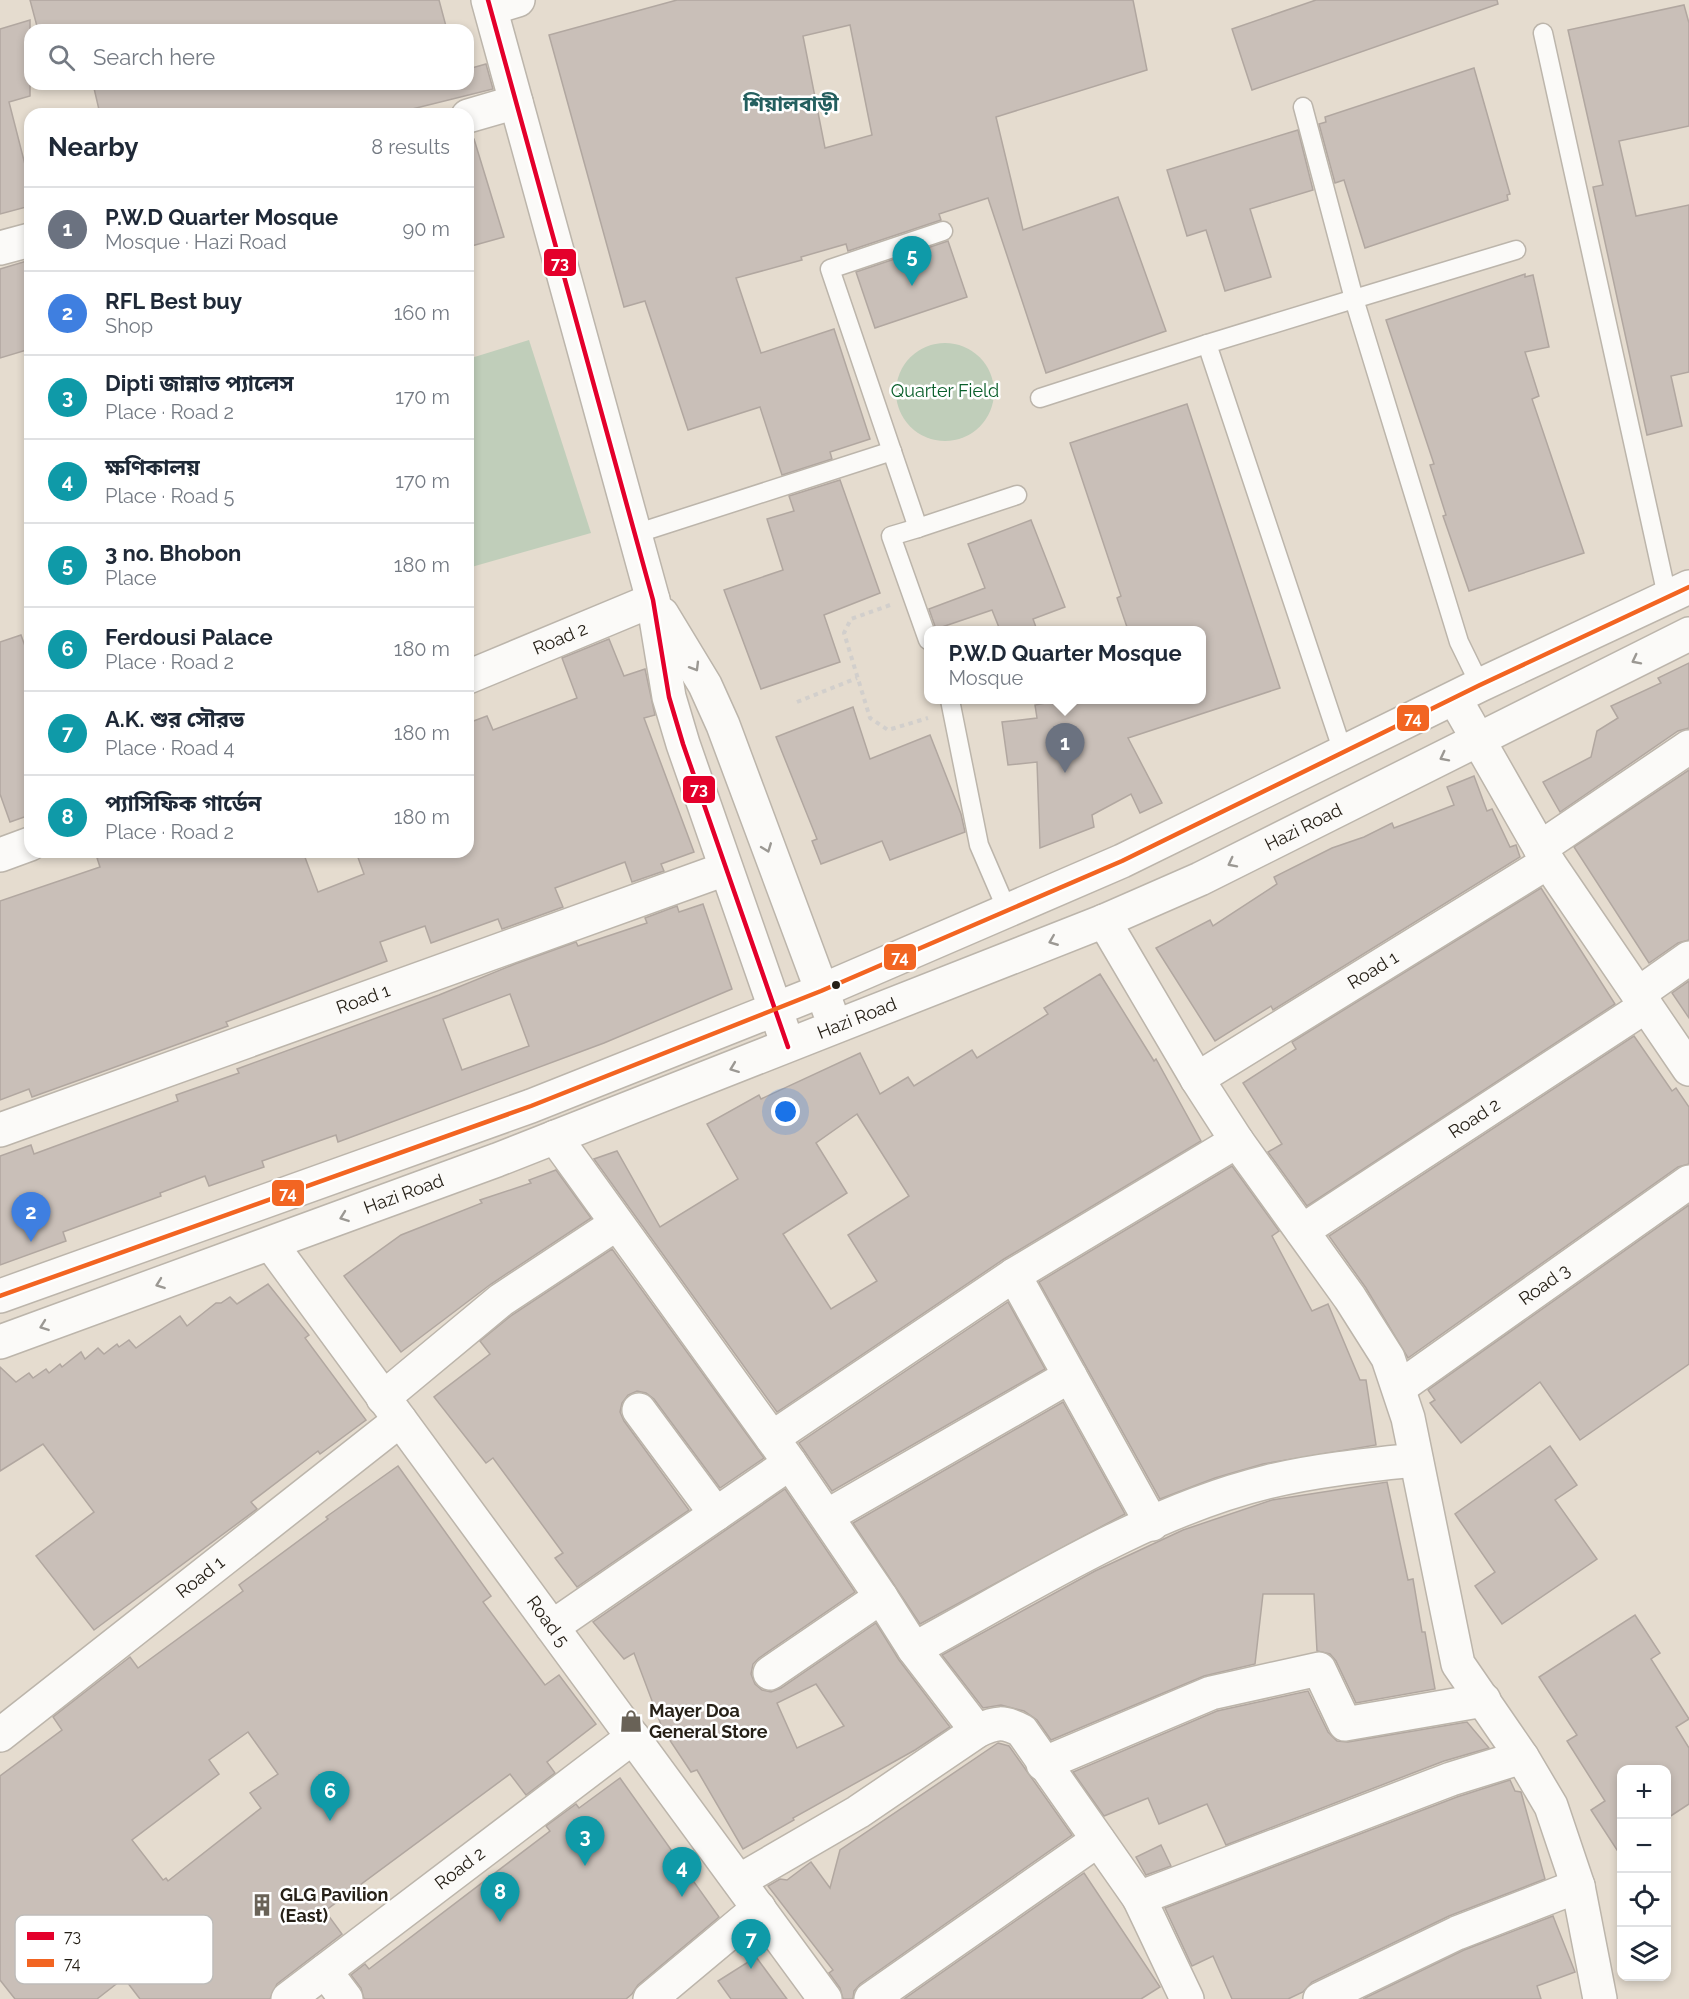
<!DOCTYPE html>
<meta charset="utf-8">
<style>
body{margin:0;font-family:Raleway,"Noto Sans Bengali",sans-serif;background:#f6f6f7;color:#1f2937}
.controls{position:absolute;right:18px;bottom:18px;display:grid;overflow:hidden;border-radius:12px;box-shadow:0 3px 9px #0003}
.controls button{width:54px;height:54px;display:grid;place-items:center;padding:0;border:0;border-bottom:2px solid #e0e1e3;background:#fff;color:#1f2937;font:30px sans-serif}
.you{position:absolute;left:786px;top:1112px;width:21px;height:21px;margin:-15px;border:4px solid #fff;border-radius:50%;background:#1a73e8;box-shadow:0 0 0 9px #1a73e833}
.badge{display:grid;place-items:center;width:39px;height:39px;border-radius:50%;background:#b45309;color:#fff;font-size:20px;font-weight:700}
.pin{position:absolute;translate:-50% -50px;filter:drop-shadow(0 2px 3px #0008)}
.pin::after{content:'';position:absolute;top:32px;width:21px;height:18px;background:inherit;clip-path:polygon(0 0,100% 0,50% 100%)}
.popup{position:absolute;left:924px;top:626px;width:282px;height:78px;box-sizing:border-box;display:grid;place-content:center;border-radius:12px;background:#fff;filter:drop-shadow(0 2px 4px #0005);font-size:20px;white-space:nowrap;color:#747a83}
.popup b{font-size:22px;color:#1f2937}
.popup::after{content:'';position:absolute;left:50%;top:100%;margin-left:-12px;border:12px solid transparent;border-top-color:#fff}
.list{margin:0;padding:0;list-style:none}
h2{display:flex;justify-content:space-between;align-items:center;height:78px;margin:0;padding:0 24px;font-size:26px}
h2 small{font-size:20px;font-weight:400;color:#747a83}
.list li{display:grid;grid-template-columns:39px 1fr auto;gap:18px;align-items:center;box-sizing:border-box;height:84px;padding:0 24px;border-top:2px solid #e0e1e3}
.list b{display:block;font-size:22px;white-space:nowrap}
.list p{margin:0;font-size:20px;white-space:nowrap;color:#747a83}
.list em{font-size:20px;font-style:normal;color:#747a83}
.icon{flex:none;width:33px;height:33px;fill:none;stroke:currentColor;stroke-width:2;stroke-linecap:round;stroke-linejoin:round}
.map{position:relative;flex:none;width:1689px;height:1999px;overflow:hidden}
.search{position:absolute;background:#fff;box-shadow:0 3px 9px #0003;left:24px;top:24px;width:450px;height:66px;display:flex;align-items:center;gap:15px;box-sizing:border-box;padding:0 21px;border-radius:18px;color:#747a83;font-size:22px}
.panel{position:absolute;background:#fff;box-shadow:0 3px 9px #0003;left:24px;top:108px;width:450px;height:750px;border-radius:18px}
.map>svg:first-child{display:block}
.green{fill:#c0ceba}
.building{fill:#c9bfb8;stroke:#b1a7a0;stroke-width:1.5;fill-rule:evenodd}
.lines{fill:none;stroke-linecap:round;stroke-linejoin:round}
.service-casing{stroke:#bcb5ab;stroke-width:21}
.minor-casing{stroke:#bcb5ab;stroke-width:36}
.tertiary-casing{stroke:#bcb5ab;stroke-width:36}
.path{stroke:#d2cfcc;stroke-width:4;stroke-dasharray:4.5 4.5;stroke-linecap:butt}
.service{stroke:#fbfaf8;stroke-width:18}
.minor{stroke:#fbfaf8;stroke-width:33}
.tertiary{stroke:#fbfaf8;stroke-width:33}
.bus-1-casing{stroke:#fff;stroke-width:9}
.bus-2-casing{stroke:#fff;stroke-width:9}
.bus-1{stroke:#e4002b;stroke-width:4.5}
.bus-2{stroke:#f26522;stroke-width:4.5}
.oneway{stroke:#9b9893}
.bus-dot{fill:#262017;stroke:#fff;stroke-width:2}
.labels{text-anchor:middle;stroke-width:5;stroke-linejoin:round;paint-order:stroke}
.park-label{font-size:18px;fill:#0a5f2b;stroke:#fff}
.street-label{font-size:18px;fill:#262017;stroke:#fff}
.poi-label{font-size:18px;font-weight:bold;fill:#262017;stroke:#fff;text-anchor:start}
.quarter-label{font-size:21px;font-weight:bold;fill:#245f5f;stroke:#fff}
.key{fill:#fff;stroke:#bebcb9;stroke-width:1.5}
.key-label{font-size:16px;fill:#262017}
.line-badge{stroke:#fff;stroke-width:2}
.badge-label{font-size:16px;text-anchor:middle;font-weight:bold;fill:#fff}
</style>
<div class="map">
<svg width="1689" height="1999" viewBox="0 0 1689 1999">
<rect width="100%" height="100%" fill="#e5dccf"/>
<g class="green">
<path d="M529 340 591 533 468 568V359Z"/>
<circle cx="945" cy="392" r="49"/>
</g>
<g class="building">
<path d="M30 0H439L447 30H38Z"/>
<path d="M677 0H1133L1147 70 996 117 1023 230 1118 197 1166 331 1046 373 988 198 939 214 941 220 848 251 846 244 801 257 802 260 736 278 761 353 834 329 870 439 830 452 832 459 782 475 760 407 688 430 645 301 624 307 549 35ZM850 25 872 135 825 148 803 36Z"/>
<path d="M1316 0H1497L1498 4 1252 90 1232 29Z"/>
<path d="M1684 5 1689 23V126L1619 141 1636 216 1689 205V372L1671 376 1682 426 1647 435 1593 187 1603 185 1568 30Z"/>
<path d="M30 20V96L9 102 30 184V206L0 214V29Z"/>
<path d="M486 64 493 89 392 114H100L93 84H468V69Z"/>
<path d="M1474 68 1510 194 1507 195 1508 200 1365 248 1344 180 1335 183 1319 124 1326 122 1325 117Z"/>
<path d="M1298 130 1313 190 1250 209 1271 277 1225 291 1206 230 1187 236 1167 170Z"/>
<path d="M474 139 504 237 468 247V140Z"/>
<path d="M948 241 967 297 875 328 856 272Z"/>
<path d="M30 260V349L0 358V269Z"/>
<path d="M1525 274V277L1533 275 1549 347 1525 352 1539 396 1532 399 1584 553 1469 591 1443 516 1446 515 1430 465 1434 464 1386 320Z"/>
<path d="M1187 404 1280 688 1128 738 1162 803 1140 813 1131 794 1092 815 1094 827 1040 848 1037 762 1008 765 1002 722 1037 718 1035 705 1067 699H1202V630H1128L1117 598 1121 596 1070 443Z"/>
<path d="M840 480 880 593 824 615 840 662 761 689 724 590 783 570 767 519 794 511 789 496Z"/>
<path d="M1031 520 1065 607 1033 619 1037 630H1000L992 610 936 629 929 609 985 588 968 544Z"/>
<path d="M21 635 30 660V815L10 822 0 794V642Z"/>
<path d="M609 639 624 676 645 669 655 715 644 718 694 852 661 864 664 871 632 882 625 862 555 888 563 907 502 929 498 919 431 943 425 926 380 942 387 961 226 1022 228 1026 96 1074 32 1097 29 1089 0 1100V901L100 867 97 858 112 852H303L318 892 364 874 356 852H468V723L487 716 493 730 577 698 562 658Z"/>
<path d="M1689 663V728L1678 731 1560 812 1543 782 1591 757 1597 731 1618 718 1611 706 1661 683 1658 678Z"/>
<path d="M853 707 870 759 930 735 961 814 965 832 890 860 882 841 821 864 812 841 817 839 776 737Z"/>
<path d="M1689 770V940L1678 943 1649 963 1574 847Z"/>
<path d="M1474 776 1487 811 1492 809 1510 847 1516 845 1520 857 1273 1010 1271 1006 1215 1041 1156 948 1210 920 1213 926 1277 884 1274 877 1332 848 1364 837 1392 823 1394 828 1454 805 1447 787Z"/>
<path d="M1541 888 1615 1004 1307 1206 1268 1152 1282 1144 1243 1083 1296 1049 1292 1042Z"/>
<path d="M703 904 732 989 604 1043 338 1142 336 1135 262 1161 264 1167 209 1186 205 1176 160 1193 161 1196 63 1232 66 1241 0 1265V1156L31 1145 34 1154 178 1101 176 1095 239 1073 237 1069 439 995 515 964 576 942 578 946 647 923 645 918 677 906 679 912ZM510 994 529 1046 462 1070 443 1019Z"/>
<path d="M1100 974 1154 1061 1156 1059 1201 1141 1004 1259 777 1412 594 1159 617 1151 660 1227 738 1179 707 1124 759 1095 761 1099 860 1053 880 1094 908 1077 914 1086 972 1050 977 1058 1048 1014 1044 1008ZM857 1114 909 1196 848 1235 877 1281 831 1309 783 1234 847 1193 816 1143Z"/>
<path d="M1689 981V1018L1672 993Z"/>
<path d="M1634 1036 1672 1091 1676 1088 1689 1107V1164L1678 1167 1408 1358 1366 1288 1329 1236Z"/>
<path d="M1232 1166 1279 1231 1272 1236 1312 1311 1328 1304 1360 1380H1366L1376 1445 1263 1464 1215 1478 1160 1499 1039 1282Z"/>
<path d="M556 1170 591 1218 491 1284 401 1352 344 1276 401 1235 482 1203 480 1200 531 1183 529 1180Z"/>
<path d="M1689 1205V1364L1580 1440 1540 1382 1461 1443 1430 1403 1435 1400 1428 1390Z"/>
<path d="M612 1249 764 1458 720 1488 654 1399 646 1393 637 1391 628 1395 622 1403 620 1412 624 1421 689 1510 577 1587 555 1558 563 1553 493 1458 486 1463 434 1397 490 1354 480 1341 512 1315Z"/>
<path d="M268 1284 309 1335 305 1338 366 1420 320 1454 318 1451 251 1502 257 1509 94 1630 36 1556 94 1512 43 1444 0 1471V1367L16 1382 29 1373 33 1378 46 1369 49 1373 60 1364 62 1367 81 1352 85 1359 98 1348 104 1354 117 1344 119 1347 129 1340 136 1348 180 1316 187 1326 216 1303H221L230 1297 237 1304Z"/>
<path d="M1008 1302 1045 1369 832 1491 799 1443Z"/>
<path d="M1063 1402 1125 1514 920 1624 853 1523Z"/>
<path d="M1550 1446 1577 1485 1555 1500 1597 1559 1502 1624 1475 1586 1495 1572 1455 1514Z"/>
<path d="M398 1466 491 1596 483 1602 545 1685 559 1675 596 1724 547 1762 555 1773 526 1795 510 1774 325 1911 342 1934 277 1984 270 1999H140L124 1978 97 1999H15L0 1980V1776L62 1730 53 1717 130 1657 138 1668 243 1591 239 1585 328 1519 326 1517ZM248 1732 278 1774 250 1793 261 1808 168 1881 166 1878 163 1880 132 1840 219 1774 209 1760Z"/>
<path d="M1387 1482 1403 1557 1408 1580 1413 1579 1422 1632H1425L1435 1689 1356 1703 1336 1661 1330 1654 1317 1651 1314 1594H1263L1255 1664 1204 1676 1051 1740 1037 1720 1024 1711 1001 1705 983 1708 942 1655 1095 1571 1183 1530 1272 1500Z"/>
<path d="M785 1489 855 1592 759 1658 753 1664 751 1674 755 1684 762 1690 771 1692 781 1688 876 1623 899 1660 950 1727 915 1750 793 1818 794 1820 743 1849 697 1770 691 1772 663 1730 634 1653 624 1659 593 1622ZM816 1684 844 1726 797 1748 777 1703Z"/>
<path d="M1635 1615 1660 1653 1651 1659 1689 1719 1676 1727 1689 1748V1804L1666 1819V1770H1622V1847L1617 1850 1591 1810 1605 1801 1567 1741 1577 1735 1539 1677Z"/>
<path d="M1308 1691 1328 1732 1337 1741 1348 1742 1467 1722 1489 1748 1444 1761 1226 1845 1207 1804 1159 1824 1148 1798 1104 1816 1073 1772 1217 1711Z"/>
<path d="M998 1743 1009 1746 1072 1835 860 1984 854 1991 853 1999H843L840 1988 829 1973 833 1970 768 1886 780 1879 787 1880 811 1862 830 1888 840 1850Z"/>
<path d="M620 1778 719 1917 638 1985 632 1994 626 1999H364L361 1988 351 1975 365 1964 369 1969 550 1831 546 1826 576 1804 579 1808Z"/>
<path d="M1510 1780 1515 1791 1521 1792 1545 1879 1449 1916 1312 1982 1303 1992 1288 1999H1232L1213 1956 1192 1966 1165 1908 1457 1797Z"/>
<path d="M1161 1845 1171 1866 1146 1875 1136 1857Z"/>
<path d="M1084 1873 1160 1987 1141 1999H904Z"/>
<path d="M1553 1916 1575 1972 1537 1986 1541 1999H1363L1464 1950Z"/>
<path d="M756 1957 787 1999H731L718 1981Z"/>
</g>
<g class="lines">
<g class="service-casing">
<g id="service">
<path d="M1543 33 1667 596"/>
<path d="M1303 107 1354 299 1516 250"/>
<path d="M943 231 830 269 918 528 1017 495"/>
<path d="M1040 398 1207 344"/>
<path d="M918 528 891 536 928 640"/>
<path d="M635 534 892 451"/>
<path d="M950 700 979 845 1007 910"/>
<path d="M1343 752 1207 344 1354 299 1459 642 1480 685"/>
</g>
</g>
<g class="minor-casing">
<g id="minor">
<path d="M491 8 518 0"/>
<path d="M468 116 516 102"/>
<path d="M0 248 30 240"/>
<path id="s1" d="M468 677 653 600"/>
<path d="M1455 699 1548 862 1689 1069"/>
<path d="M1540 848 1689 747"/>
<path d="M0 855 30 844"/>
<path d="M1638 994 1689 958"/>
<path id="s2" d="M1197 1079 1548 862"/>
<path id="s3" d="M0 1130 725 869"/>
<path d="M555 1137 790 1463 881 1597"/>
<path id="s4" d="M1302 1231 1646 1006"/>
<path id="s5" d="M271 1244 825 1999"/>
<path d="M1014 1275 1152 1524"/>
<path id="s6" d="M1400 1387 1689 1182"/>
<path d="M383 1398 501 1300 616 1224"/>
<path d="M639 1410 716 1514"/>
<path d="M772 1438 1014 1275 1237 1141"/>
<path d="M827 1516 1070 1376"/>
<path d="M552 1627 790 1463"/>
<path d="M914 1649C1025 1589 1144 1512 1267 1482 1316 1470 1367 1465 1416 1460"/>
<path d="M770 1673 881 1597 914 1649 977 1731"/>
<path id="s7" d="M0 1735 400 1420"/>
<path d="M1043 1764 1211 1693 1319 1669 1345 1724 1484 1700"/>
<path d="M739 1881 858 1812 977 1731C996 1722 1004 1721 1022 1731L1139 1898 1187 1999"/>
<path d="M1139 1898 1451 1779 1522 1757"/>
<path d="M325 1971 346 1999"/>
<path id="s8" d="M288 1999 633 1737"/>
<path d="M650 1999 759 1908"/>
<path d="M871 1999 1098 1840"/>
<path d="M1320 1999 1457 1933 1578 1886"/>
</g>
</g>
<g class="tertiary-casing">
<g id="tertiary">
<path d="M488 0 653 600 669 697 683 744 783 1031"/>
<path d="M662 614 705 685 723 725 829 1010"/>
<path d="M1104 921 1197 1079 1237 1141 1350 1298 1388 1358 1408 1418 1458 1664 1522 1757 1551 1806 1578 1886 1600 1999"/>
<path d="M0 1296 531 1106 821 991 1122 861 1480 685 1689 587"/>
<path id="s9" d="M0 1342 497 1160 1104 921 1200 879 1689 634"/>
</g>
</g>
<g class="path">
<path d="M890 605 851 619 844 633 870 718 888 730 928 718"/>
<path d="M797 702 857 678"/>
</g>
<use href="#service" class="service"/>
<use href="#minor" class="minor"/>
<use href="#tertiary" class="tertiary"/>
<g class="bus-1-casing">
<path id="bus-1" d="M488 0 653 600 669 697 683 744 788 1047"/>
</g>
<g class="bus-2-casing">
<path id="bus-2" d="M0 1296 531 1106 821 991 1122 861 1480 685 1689 587"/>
</g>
<use href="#bus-1" class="bus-1"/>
<use href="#bus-2" class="bus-2"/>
</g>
<defs><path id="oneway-chevron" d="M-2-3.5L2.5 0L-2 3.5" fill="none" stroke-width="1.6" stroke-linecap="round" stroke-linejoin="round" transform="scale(1.5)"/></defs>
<g class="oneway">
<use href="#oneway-chevron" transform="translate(1636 660) rotate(153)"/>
<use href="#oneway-chevron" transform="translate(695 667) rotate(59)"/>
<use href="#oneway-chevron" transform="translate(1444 757) rotate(153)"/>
<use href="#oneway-chevron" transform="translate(767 848) rotate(69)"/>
<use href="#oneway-chevron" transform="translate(1232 863) rotate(153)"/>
<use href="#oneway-chevron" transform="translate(1053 941) rotate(158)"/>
<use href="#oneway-chevron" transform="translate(734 1068) rotate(159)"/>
<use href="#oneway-chevron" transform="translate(344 1217) rotate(160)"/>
<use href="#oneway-chevron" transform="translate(160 1284) rotate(160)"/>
<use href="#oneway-chevron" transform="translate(44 1326) rotate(160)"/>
</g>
<defs>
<g id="shop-bare" transform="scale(1.8)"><path d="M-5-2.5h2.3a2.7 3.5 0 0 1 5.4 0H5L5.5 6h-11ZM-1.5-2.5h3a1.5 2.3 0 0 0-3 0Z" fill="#696257" stroke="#fff" stroke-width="2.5" paint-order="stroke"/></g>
<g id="building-bare" transform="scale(1.8)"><path d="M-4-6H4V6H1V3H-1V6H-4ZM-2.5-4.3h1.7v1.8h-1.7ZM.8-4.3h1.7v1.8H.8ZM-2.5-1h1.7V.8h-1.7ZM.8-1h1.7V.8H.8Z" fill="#696257" stroke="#fff" stroke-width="2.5" paint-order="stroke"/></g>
</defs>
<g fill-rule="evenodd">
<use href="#shop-bare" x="631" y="1721"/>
<use href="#building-bare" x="262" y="1905"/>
</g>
<circle class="bus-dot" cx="836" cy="985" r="5"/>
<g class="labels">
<g class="park-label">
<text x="945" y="397">Quarter Field</text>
</g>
<g class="street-label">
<text dy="6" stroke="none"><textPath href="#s1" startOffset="100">Road 2</textPath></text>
<text dy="6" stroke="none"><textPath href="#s9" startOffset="1402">Hazi Road</textPath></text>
<text dy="6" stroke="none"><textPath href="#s2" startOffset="207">Road 1</textPath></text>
<text dy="6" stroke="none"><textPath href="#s3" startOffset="386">Road 1</textPath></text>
<text dy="6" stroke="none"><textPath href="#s9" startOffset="916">Hazi Road</textPath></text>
<text dy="6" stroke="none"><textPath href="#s4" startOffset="206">Road 2</textPath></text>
<text dy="6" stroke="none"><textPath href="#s9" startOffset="430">Hazi Road</textPath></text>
<text dy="6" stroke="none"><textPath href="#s6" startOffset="177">Road 3</textPath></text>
<text dy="6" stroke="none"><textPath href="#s7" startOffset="255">Road 1</textPath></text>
<text dy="6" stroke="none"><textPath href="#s5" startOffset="468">Road 5</textPath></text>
<text dy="6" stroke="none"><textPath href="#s8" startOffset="216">Road 2</textPath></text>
</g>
<g class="poi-label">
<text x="649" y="1717">Mayer Doa<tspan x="649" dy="21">General Store</tspan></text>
<text x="280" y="1901">GLG Pavilion<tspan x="280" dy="21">(East)</tspan></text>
</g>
<g class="quarter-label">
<text x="791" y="111">শিয়ালবাড়ী</text>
</g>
</g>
<rect x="15" y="1915" width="198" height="69" rx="9" class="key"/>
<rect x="27" y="1932" width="27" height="8" fill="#e4002b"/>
<rect x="27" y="1959" width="27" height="8" fill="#f26522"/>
<g class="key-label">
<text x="64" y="1942">73</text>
<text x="64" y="1969">74</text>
</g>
<g class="line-badge">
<rect x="543" y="248" width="34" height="29" rx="6" fill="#e4002b"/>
<rect x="1396" y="704" width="34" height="28" rx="6" fill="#f26522"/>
<rect x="682" y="775" width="34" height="29" rx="6" fill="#e4002b"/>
<rect x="883" y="943" width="34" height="28" rx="6" fill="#f26522"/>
<rect x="271" y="1179" width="34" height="28" rx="6" fill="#f26522"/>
</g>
<g class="badge-label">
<text x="560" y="269">73</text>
<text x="1413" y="724">74</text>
<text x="699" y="795">73</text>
<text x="900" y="963">74</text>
<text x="288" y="1199">74</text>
</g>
</svg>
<div class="controls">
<button>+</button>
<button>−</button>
<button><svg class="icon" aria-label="locate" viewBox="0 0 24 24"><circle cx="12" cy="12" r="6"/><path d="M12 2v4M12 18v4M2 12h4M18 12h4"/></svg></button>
<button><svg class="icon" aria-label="layers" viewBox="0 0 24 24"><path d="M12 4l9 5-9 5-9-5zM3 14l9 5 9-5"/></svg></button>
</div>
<div class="you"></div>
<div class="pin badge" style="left:1065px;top:773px;background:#6b7280">1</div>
<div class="popup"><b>P.W.D Quarter Mosque</b>Mosque</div>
<div class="pin badge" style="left:31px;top:1242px;background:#3f7fe0">2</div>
<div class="pin badge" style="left:585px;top:1866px;background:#0f9aa8">3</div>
<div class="pin badge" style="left:682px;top:1897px;background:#0f9aa8">4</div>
<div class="pin badge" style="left:912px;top:286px;background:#0f9aa8">5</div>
<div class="pin badge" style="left:330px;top:1821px;background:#0f9aa8">6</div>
<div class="pin badge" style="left:751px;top:1969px;background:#0f9aa8">7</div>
<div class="pin badge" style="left:500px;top:1922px;background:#0f9aa8">8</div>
<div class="search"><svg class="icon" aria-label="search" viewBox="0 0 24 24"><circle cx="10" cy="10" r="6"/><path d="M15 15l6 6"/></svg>Search here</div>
<section class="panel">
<h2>Nearby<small>8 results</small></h2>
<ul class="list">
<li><span class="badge" style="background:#6b7280">1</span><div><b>P.W.D Quarter Mosque</b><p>Mosque · Hazi Road</p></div><em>90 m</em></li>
<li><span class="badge" style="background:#3f7fe0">2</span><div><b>RFL Best buy</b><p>Shop</p></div><em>160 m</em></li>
<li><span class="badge" style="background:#0f9aa8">3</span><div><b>Dipti জান্নাত প্যালেস</b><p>Place · Road 2</p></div><em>170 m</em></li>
<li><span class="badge" style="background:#0f9aa8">4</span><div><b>ক্ষণিকালয়</b><p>Place · Road 5</p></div><em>170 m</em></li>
<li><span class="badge" style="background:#0f9aa8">5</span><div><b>3 no. Bhobon</b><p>Place</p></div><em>180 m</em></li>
<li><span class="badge" style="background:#0f9aa8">6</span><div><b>Ferdousi Palace</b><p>Place · Road 2</p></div><em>180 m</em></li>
<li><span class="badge" style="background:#0f9aa8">7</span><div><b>A.K. শুর সৌরভ</b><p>Place · Road 4</p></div><em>180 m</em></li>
<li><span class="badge" style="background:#0f9aa8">8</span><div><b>প্যাসিফিক গার্ডেন</b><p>Place · Road 2</p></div><em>180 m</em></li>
</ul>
</section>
</div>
